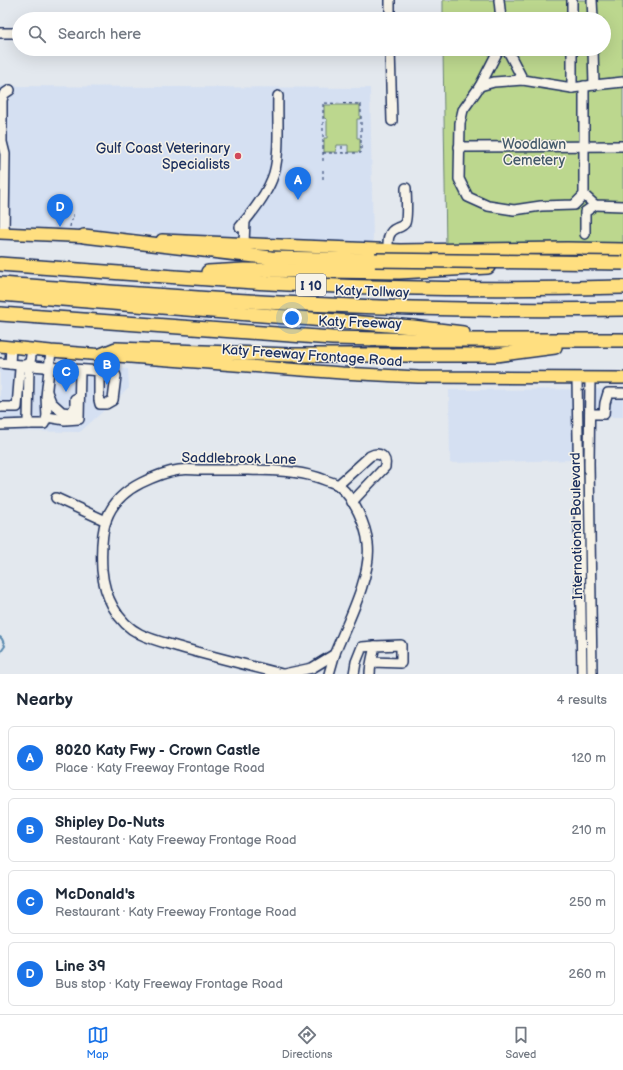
<!DOCTYPE html>
<meta charset="utf-8">
<style>
body{margin:0;font-family:"Balsamiq Sans",sans-serif;background:#f2f2f3;color:#1f2937}
.you{position:absolute;left:292px;top:318px;width:14px;height:14px;margin:-10px;border:3px solid #fff;border-radius:50%;background:#1a73e8;box-shadow:0 0 0 6px #1a73e833}
.badge{display:grid;place-items:center;width:26px;height:26px;border-radius:50%;background:#1a73e8;color:#fff;font-size:13px;font-weight:700}
.pin{position:absolute;translate:-50% -33px;filter:drop-shadow(0 1px 2px #0008)}
.pin::after{content:'';position:absolute;top:21px;width:14px;height:12px;background:inherit;clip-path:polygon(0 0,100% 0,50% 100%)}
.list{margin:0;padding:0;list-style:none}
h2{display:flex;justify-content:space-between;align-items:center;height:52px;margin:0;padding:0 16px;font-size:17px}
h2 small{font-size:13px;font-weight:400;color:#747a83}
.list li{display:grid;grid-template-columns:26px 1fr auto;gap:12px;align-items:center;box-sizing:border-box;height:64px;margin:0 8px 8px;padding:0 8px;border:1px solid #e0e1e3;border-radius:6px}
.list b{display:block;font-size:15px;white-space:nowrap}
.list p{margin:0;font-size:13px;white-space:nowrap;color:#747a83}
.list em{font-size:13px;font-style:normal;color:#747a83}
.icon{flex:none;width:22px;height:22px;fill:none;stroke:currentColor;stroke-width:2;stroke-linecap:round;stroke-linejoin:round}
.map{position:relative;flex:none;width:623px;height:674px;overflow:hidden}
.search{position:absolute;background:#fff;box-shadow:0 4px 16px #0002;left:12px;right:12px;top:12px;height:44px;display:flex;align-items:center;gap:10px;box-sizing:border-box;padding:0 14px;border-radius:22px;color:#747a83;font-size:15px}
.sheet{height:340px;background:#fff}
nav{display:flex;justify-content:space-around;align-items:center;box-sizing:border-box;height:56px;border-top:1px solid #e0e1e3;background:#fff;font-size:11px;color:#747a83}
nav a{display:grid;justify-items:center;gap:2px}
nav .on{color:#1a73e8}
.map>svg:first-child{display:block}
.built{fill:#d5e0f2}
.green{fill:#bcd78e;stroke:#6c8376}
.lines{fill:none;stroke-linecap:round;stroke-linejoin:round}
.stream{stroke:#5a8aaf;stroke-width:2}
.minor-casing{stroke:#1b2f5e;stroke-width:12}
.major-casing{stroke:#1b2f5e;stroke-width:14}
.highway-casing{stroke:#1b2f5e;stroke-width:16}
.path{stroke:#1b2f5e;stroke-width:1;stroke-dasharray:3 3;stroke-linecap:butt}
.minor{stroke:#f7f3e8;stroke-width:9}
.major{stroke:#ffdf80;stroke-width:11}
.highway{stroke:#ffdf80;stroke-width:13}
.highway-bridge-casing{stroke:#1b2f5e;stroke-width:16;stroke-linecap:butt}
.highway-bridge{stroke:#ffdf80;stroke-width:13}
.poi-dot{fill:#d1495b;stroke:#f7f3e8;stroke-width:1.5}
.labels{text-anchor:middle;stroke-width:3;stroke-linejoin:round;paint-order:stroke}
.shield{fill:#f7f3e8;stroke:#5d6a87;stroke-width:1}
.shield-label{font-size:13px;font-weight:bold;fill:#1b2f5e}
.park-label{font-size:14px;fill:#43596a;stroke:#f7f3e8}
.poi-label{font-size:14px;fill:#1b2f5e;stroke:#f7f3e8;text-anchor:end}
.street-label{font-size:14px;fill:#1b2f5e;stroke:#f7f3e8}
</style>
<div class="map">
<svg width="623" height="674" viewBox="0 0 623 674">
<rect width="100%" height="100%" fill="#e3e8ee"/>
<filter id="ink" filterUnits="userSpaceOnUse"><feTurbulence type="fractalNoise" baseFrequency=".025" numOctaves="2"/><feDisplacementMap in="SourceGraphic" scale="8" xChannelSelector="R" yChannelSelector="G"/><feConvolveMatrix kernelMatrix="1 2 1 2 8 2 1 2 1" color-interpolation-filters="sRGB"/></filter>
<g filter="url(#ink)">
<g class="built">
<path d="M0 86 370 88 373 244 39 228 0 223Z"/>
<path d="M0 358 128 369 129 388 80 432 0 431Z"/>
<path d="M623 389V417H574V460L450 463 449 390Z"/>
</g>
<g class="green">
<path d="M443 0H623V249H446L443 49H604V19H443Z"/>
<path d="M324 105H360V119H357V138H360V152H348V145H337L336 152H324V138H327V119L324 118Z"/>
</g>
<g class="lines">
<path class="stream" d="M0 637 2 639 5 646 0 653"/>
<g class="minor-casing">
<g id="minor">
<path d="M390 0V19"/>
<path d="M499 0 501 19"/>
<path d="M592 0 593 19"/>
<path d="M572 19V0"/>
<path d="M0 33H19"/>
<path d="M390 49 392 121"/>
<path d="M499 49 480 86 463 110 460 123 459 179 468 197 488 206 514 210 541 206 574 205 584 195 595 205 623 206"/>
<path d="M507 49 523 80"/>
<path d="M593 49 594 85"/>
<path d="M480 86 494 82 523 80 572 88 594 85 623 82"/>
<path d="M572 88V49"/>
<path d="M459 147 623 146"/>
<path d="M584 195V86"/>
<path d="M240 227C252 213 265 197 272 179 281 158 277 120 278 96"/>
<path d="M4 233 5 154 2 142V100L4 94 10 90"/>
<path d="M585 234V212L595 205"/>
<path d="M244 243 245 221"/>
<path d="M388 249C388 241 387 232 397 228 400 227 403 226 405 223 408 217 406 195 406 188"/>
<path d="M51 351 46 397 47 417 65 420 79 419 80 370"/>
<path d="M0 363C38 367 76 369 114 372L116 376 113 400 106 404H100L99 400V370L101 355"/>
<path d="M10 364 11 347"/>
<path d="M29 366 28 422 30 424H44L47 417"/>
<path d="M590 378 589 463 592 674"/>
<path d="M577 379 582 674"/>
<path d="M47 392 51 402 62 412 71 413 75 407V399"/>
<path d="M0 407H17L20 369 30 362 32 350"/>
<path d="M590 414H604L605 403 608 393H623"/>
<path d="M0 425 30 424"/>
<path d="M338 485 370 456C380 451 387 457 385 467L352 502"/>
<path d="M56 498 106 521"/>
<path d="M282 674C248 665 213 657 179 647 166 643 152 640 140 634 117 623 104 595 102 570 100 531 103 502 141 483 153 477 165 472 179 470 186 469 194 470 201 470 217 470 233 470 249 470 276 471 300 470 325 480 330 482 335 483 339 486 354 498 366 525 368 544 372 576 347 623 335 653 333 660 331 667 329 674"/>
<path d="M284 674 312 668 335 654"/>
<path d="M354 674 356 662 362 647 375 646"/>
<path d="M370 674C370 665 373 655 375 646L401 645V663L372 662"/>
</g>
</g>
<g class="major-casing">
<g id="major">
<path d="M0 233 93 237"/>
<path d="M162 240 400 250 567 248 623 249"/>
<path d="M0 346 51 351 342 373 418 377 623 378"/>
</g>
</g>
<g class="highway-casing">
<g id="highway">
<path d="M84 236 271 258 375 260"/>
<path d="M587 258 623 254"/>
<path d="M0 264C96 271 192 279 288 284 399 289 511 290 623 287"/>
<path d="M208 272 244 270 399 272 488 267"/>
<path d="M0 284C102 291 204 300 306 304 412 309 517 311 623 309"/>
<path d="M0 294 413 327 463 333"/>
<path d="M0 314 332 338 424 340H623"/>
<path d="M101 355 116 349 290 355H496L555 347"/>
</g>
</g>
<g class="path">
<path d="M342 146V153"/>
<path d="M323 153H361V104L323 103V162"/>
<path d="M323 170V179"/>
<path d="M70 227 71 220H73V214"/>
</g>
<use href="#minor" class="minor"/>
<use href="#major" class="major"/>
<use href="#highway" class="highway"/>
<g class="highway-bridge-casing">
<path id="highway-bridge" d="M375 260 623 263"/>
</g>
<use href="#highway-bridge" class="highway-bridge"/>
</g>
</g>
<circle class="poi-dot" cx="238" cy="156" r="4"/>
<g class="labels">
<rect class="shield" x="296" y="274" width="30" height="22" rx="3"/>
<g class="shield-label">
<text x="311" y="290">I 10</text>
</g>
<g class="park-label">
<text x="534" y="149">Woodlawn<tspan x="534" dy="16">Cemetery</tspan></text>
</g>
<g class="poi-label">
<text x="230" y="153">Gulf Coast Veterinary<tspan x="230" dy="16">Specialists</tspan></text>
</g>
<g class="street-label">
<text transform="translate(372 291) rotate(2)" y="5">Katy Tollway</text>
<text transform="translate(360 322) rotate(2)" y="5">Katy Freeway</text>
<text transform="translate(312 355) rotate(4)" y="5">Katy Freeway Frontage Road</text>
<text transform="translate(239 458) rotate(1)" y="5">Saddlebrook Lane</text>
<text transform="translate(576 526) rotate(-91)" y="5">International Boulevard</text>
</g>
</g>
</svg>
<div class="you"></div>
<div class="pin badge" style="left:298px;top:200px">A</div>
<div class="pin badge" style="left:107px;top:385px">B</div>
<div class="pin badge" style="left:66px;top:392px">C</div>
<div class="pin badge" style="left:60px;top:227px">D</div>
<div class="search"><svg class="icon" aria-label="search" viewBox="0 0 24 24"><circle cx="10" cy="10" r="6"/><path d="M15 15l6 6"/></svg>Search here</div>
</div>
<section class="sheet">
<h2>Nearby<small>4 results</small></h2>
<ul class="list">
<li><span class="badge">A</span><div><b>8020 Katy Fwy - Crown Castle</b><p>Place · Katy Freeway Frontage Road</p></div><em>120 m</em></li>
<li><span class="badge">B</span><div><b>Shipley Do-Nuts</b><p>Restaurant · Katy Freeway Frontage Road</p></div><em>210 m</em></li>
<li><span class="badge">C</span><div><b>McDonald's</b><p>Restaurant · Katy Freeway Frontage Road</p></div><em>250 m</em></li>
<li><span class="badge">D</span><div><b>Line 39</b><p>Bus stop · Katy Freeway Frontage Road</p></div><em>260 m</em></li>
</ul>
</section>
<nav>
<a class="on"><svg class="icon" aria-label="map" viewBox="0 0 24 24"><path d="M3 6l6-2 6 2 6-2v14l-6 2-6-2-6 2zM9 4v14M15 6v14"/></svg>Map</a>
<a><svg class="icon" aria-label="directions" viewBox="0 0 24 24"><path d="M12 3l9 9-9 9-9-9zM9 14v-3h6M13 9l2 2-2 2"/></svg>Directions</a>
<a><svg class="icon" aria-label="saved" viewBox="0 0 24 24"><path d="M7 4h10v16l-5-4-5 4z"/></svg>Saved</a>
</nav>
